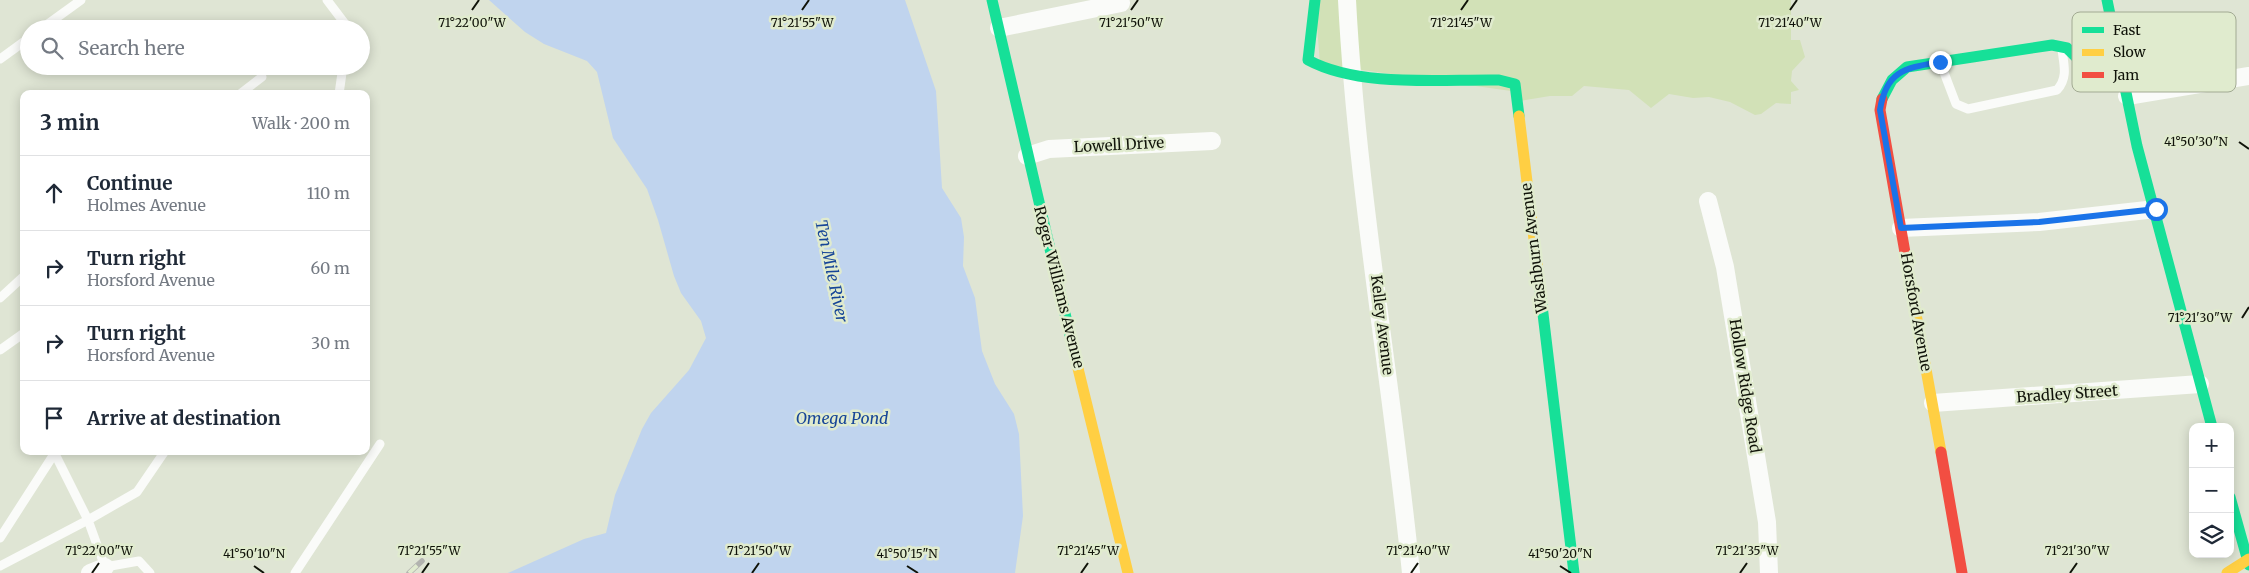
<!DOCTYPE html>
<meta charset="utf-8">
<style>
body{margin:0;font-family:Merriweather,serif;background:#f2f2f3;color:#1f2937}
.controls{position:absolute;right:15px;bottom:15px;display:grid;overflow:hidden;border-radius:10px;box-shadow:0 2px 12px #0003}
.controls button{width:45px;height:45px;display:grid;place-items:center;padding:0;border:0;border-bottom:1px solid #e0e1e3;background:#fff;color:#1f2937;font:25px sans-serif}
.stop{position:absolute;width:15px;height:15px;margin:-11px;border:4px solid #1a73e8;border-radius:50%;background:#fff}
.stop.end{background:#1a73e8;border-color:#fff;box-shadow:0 1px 5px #0008}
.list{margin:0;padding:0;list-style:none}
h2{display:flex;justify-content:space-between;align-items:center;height:65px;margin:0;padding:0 20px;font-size:21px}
h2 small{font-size:16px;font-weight:400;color:#747a83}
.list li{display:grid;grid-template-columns:32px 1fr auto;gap:15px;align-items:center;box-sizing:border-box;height:75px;padding:0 20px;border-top:1px solid #e0e1e3}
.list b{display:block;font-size:19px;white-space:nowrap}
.list p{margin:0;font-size:16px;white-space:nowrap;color:#747a83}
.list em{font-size:16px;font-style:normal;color:#747a83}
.icon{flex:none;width:28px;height:28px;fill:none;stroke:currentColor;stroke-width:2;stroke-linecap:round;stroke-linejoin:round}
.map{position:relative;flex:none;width:2249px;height:573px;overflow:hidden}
.search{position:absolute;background:#fff;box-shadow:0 2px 12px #0003;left:20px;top:20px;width:350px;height:55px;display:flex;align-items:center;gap:12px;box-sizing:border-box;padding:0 18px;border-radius:28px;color:#747a83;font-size:19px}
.panel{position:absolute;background:#fff;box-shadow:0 2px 12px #0003;left:20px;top:90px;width:350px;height:365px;border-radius:10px}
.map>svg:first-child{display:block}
.green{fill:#d2e1b7}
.water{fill:#c0d4ee}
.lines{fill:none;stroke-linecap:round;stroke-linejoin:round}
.lane{stroke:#fafbf9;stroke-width:9}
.street{stroke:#fafbf9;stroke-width:18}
.fast{stroke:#16e098;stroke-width:11}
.slow{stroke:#ffcf43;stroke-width:11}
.jam{stroke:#f24e42;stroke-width:11}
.rail-casing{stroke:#b2b3af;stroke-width:5.5}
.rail{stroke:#e0ebce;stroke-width:4;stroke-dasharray:11;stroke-linecap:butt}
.route{stroke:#1a73e8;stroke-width:6}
.ticks{fill:none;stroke:#101309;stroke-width:2}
.labels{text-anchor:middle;stroke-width:5;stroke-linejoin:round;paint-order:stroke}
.street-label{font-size:15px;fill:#101309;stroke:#e0ebce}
.water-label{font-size:16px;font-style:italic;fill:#164597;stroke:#e0ebce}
.key{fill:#e0ebce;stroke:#a2aa93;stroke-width:1}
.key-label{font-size:14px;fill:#101309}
.ticks-label{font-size:12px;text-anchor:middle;fill:#101309;stroke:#e0ebce;stroke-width:5;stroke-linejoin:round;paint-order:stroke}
</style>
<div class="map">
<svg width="2249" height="573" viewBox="0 0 2249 573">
<rect width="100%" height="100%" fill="#dfe5d4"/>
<path class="green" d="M1315 0H1791V40H1800L1805 57 1792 71 1791 81 1799 90 1791 92V104L1776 103 1761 114 1755 115 1730 102 1709 97 1693 98 1669 94 1651 108 1629 90 1584 86 1572 96H1550L1514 102 1511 91 1320 64Z"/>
<path class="water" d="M489 0H905L936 91 942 188 961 218 964 237 963 266 975 298 982 351 995 384 1014 414 1019 434 1023 516 1015 573H508L584 539 606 533 615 495 642 429 651 413 689 370 706 338 701 321 681 293 674 276 658 220 647 189 613 138 597 72 587 61 544 44 525 32Z"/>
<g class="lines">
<g class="lane">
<path d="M327 0 349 29"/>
<path d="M41 29 81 0"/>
<path d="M0 59 29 38"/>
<path d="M1940 62 1956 104 1968 109 2057 90C2068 78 2064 65 2062 50"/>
<path d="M240 94 262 77"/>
<path d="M339 94 343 66"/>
<path d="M0 298 24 276"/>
<path d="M0 350 24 333"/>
<path d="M0 538 56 451"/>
<path d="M0 566 88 520 55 454"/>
<path d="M150 573 139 561 105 567 88 520 137 492 165 451"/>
<path d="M295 573 380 444"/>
</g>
<g class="street">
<path d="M1347 0C1357 192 1392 382 1411 573"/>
<path d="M999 28 1121 3"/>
<path d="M2127 96 2249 76"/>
<path d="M1027 156 1049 149 1212 141"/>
<path d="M1708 201 1725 267 1759 474 1767 522 1769 573"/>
<path d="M1901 228 2039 222 2156 209"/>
<path d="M1933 403 2200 384"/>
<path d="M90 573 105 567"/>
</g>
<g class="fast">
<path d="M992 0 1074 352"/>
<path d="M1315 0 1308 60C1360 88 1441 79 1499 80L1515 84 1519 116"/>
<path d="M2107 0 2137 146 2212 427"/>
<path d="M1882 99 1892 80 1907 67 2052 45 2067 48 2077 58 2117 53"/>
<path d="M1538 272 1574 573"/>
<path d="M2230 497 2249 565"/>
</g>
<g class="slow">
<path d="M1519 116 1538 272"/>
<path d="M1910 281 1941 452"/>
<path d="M1074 352 1128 573"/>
<path d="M2227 573 2249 559"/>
</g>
<g class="jam">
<path d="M1882 99 1880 110 1910 281"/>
<path d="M1941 452 1962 573"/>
</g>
<g class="rail-casing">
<path id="rail" d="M409 573 422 561"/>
</g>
<use href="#rail" class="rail"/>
</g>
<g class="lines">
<path class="route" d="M1940 62C1906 68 1886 70 1880 110L1901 228 2039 222 2156 209"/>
</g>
<path class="ticks" d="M472 10 479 0M802 10 809 0M1131 10 1138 0M1461 10 1468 0M1790 10 1797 0M2239 142 2249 149M2242 318 2249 307M254 566 264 573M907 566 918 573M1560 566 1571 573M92 573 99 563M422 573 429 563M752 573 759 563M1081 573 1088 563M1411 573 1418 563M1740 573 1747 563M2070 573 2077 563"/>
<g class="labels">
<g class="street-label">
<text transform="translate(1119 145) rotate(-3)" y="5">Lowell Drive</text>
<text transform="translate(1534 248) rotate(-97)" y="5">Washburn Avenue</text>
<text transform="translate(1059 287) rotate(76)" y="5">Roger Williams Avenue</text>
<text transform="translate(1916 312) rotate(80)" y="5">Horsford Avenue</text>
<text transform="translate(1382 325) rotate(83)" y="5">Kelley Avenue</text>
<text transform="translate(1745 386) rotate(81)" y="5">Hollow Ridge Road</text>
<text transform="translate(2067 394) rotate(-4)" y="5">Bradley Street</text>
</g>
<g class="water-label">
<text transform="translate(832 271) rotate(78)" y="6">Ten Mile River</text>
<text x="842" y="424">Omega Pond</text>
</g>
</g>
<rect x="2072" y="12" width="164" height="80" rx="8" class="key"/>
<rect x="2082" y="27" width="22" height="6" fill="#16e098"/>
<rect x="2082" y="49" width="22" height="7" fill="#ffcf43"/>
<rect x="2082" y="72" width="22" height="6" fill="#f24e42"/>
<g class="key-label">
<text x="2113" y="35">Fast</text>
<text x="2113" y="57">Slow</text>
<text x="2113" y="80">Jam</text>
</g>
<g class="ticks-label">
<text x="472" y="27">71°22'00"W</text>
<text x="802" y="27">71°21'55"W</text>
<text x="1131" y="27">71°21'50"W</text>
<text x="1461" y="27">71°21'45"W</text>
<text x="1790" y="27">71°21'40"W</text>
<text x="2196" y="146">41°50'30"N</text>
<text x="2200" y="322">71°21'30"W</text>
<text x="99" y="555">71°22'00"W</text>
<text x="429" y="555">71°21'55"W</text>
<text x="759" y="555">71°21'50"W</text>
<text x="1088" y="555">71°21'45"W</text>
<text x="1418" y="555">71°21'40"W</text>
<text x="1747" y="555">71°21'35"W</text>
<text x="2077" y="555">71°21'30"W</text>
<text x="254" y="558">41°50'10"N</text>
<text x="907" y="558">41°50'15"N</text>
<text x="1560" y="558">41°50'20"N</text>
</g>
</svg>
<div class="controls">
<button>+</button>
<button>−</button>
<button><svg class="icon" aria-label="layers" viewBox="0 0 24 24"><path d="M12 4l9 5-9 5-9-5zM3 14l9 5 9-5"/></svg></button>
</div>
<div class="stop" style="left:2156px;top:209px"></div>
<div class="stop end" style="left:1940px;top:62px"></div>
<div class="search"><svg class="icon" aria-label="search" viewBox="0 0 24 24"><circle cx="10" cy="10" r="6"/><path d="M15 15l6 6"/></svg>Search here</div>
<section class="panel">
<h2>3 min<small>Walk · 200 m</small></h2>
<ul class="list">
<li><svg class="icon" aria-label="ahead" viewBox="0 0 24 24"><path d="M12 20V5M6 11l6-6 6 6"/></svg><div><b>Continue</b><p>Holmes Avenue</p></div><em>110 m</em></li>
<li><svg class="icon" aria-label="right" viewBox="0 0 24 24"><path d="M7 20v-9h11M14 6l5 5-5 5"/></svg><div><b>Turn right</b><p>Horsford Avenue</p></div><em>60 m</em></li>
<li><svg class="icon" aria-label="right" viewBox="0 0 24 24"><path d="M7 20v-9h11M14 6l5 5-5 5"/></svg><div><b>Turn right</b><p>Horsford Avenue</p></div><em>30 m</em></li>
<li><svg class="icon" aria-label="arrive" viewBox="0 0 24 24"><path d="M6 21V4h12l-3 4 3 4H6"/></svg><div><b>Arrive at destination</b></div></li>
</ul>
</section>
</div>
